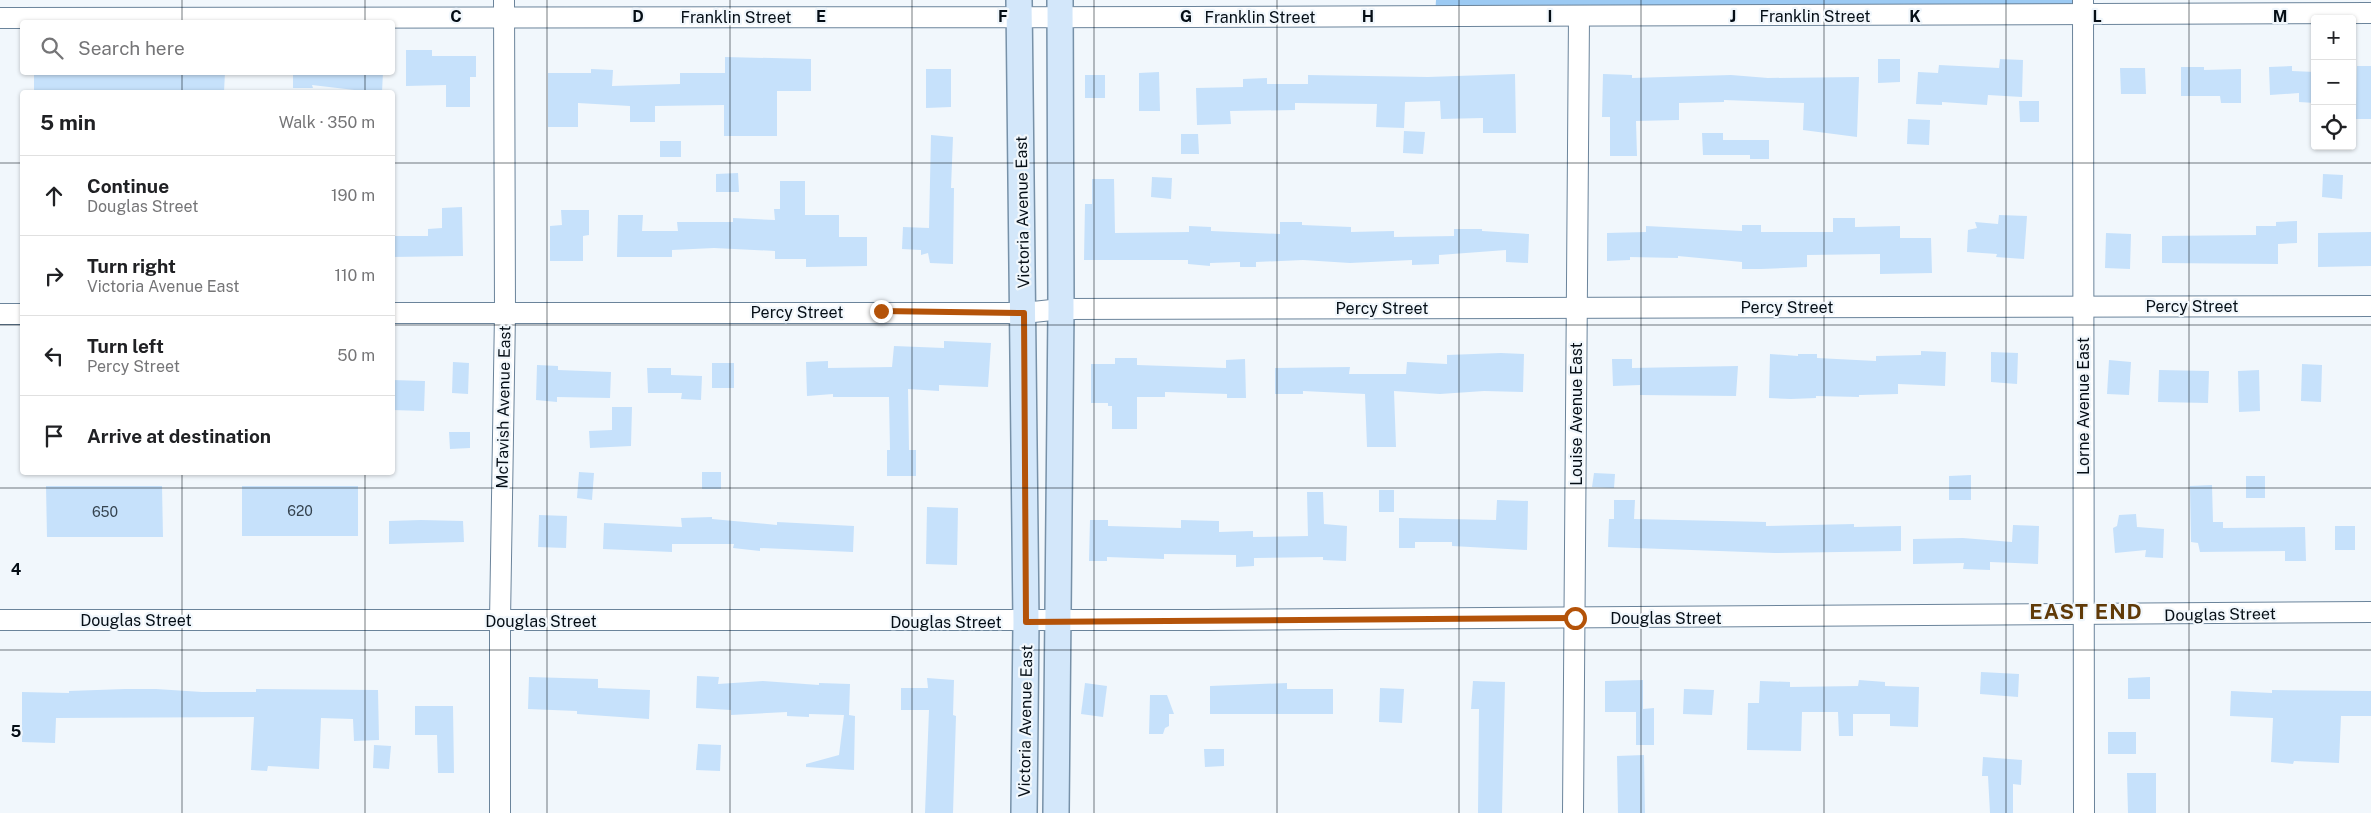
<!DOCTYPE html>
<meta charset="utf-8">
<style>
body{margin:0;font-family:"Public Sans",sans-serif;background:#f2f2f2;color:#202124}
.controls{position:absolute;right:15px;top:15px;display:grid;overflow:hidden;border-radius:5px;box-shadow:0 1px 4px #0004}
.controls button{width:45px;height:45px;display:grid;place-items:center;padding:0;border:0;border-bottom:1px solid #e0e0e0;background:#fff;color:#202124;font:25px sans-serif}
.stop{position:absolute;width:15px;height:15px;margin:-11px;border:4px solid #b45309;border-radius:50%;background:#fff}
.stop.end{background:#b45309;border-color:#fff;box-shadow:0 1px 5px #0008}
.list{margin:0;padding:0;list-style:none}
h2{display:flex;justify-content:space-between;align-items:center;height:65px;margin:0;padding:0 20px;font-size:21px}
h2 small{font-size:16px;font-weight:400;color:#757577}
.list li{display:grid;grid-template-columns:32px 1fr auto;gap:15px;align-items:center;box-sizing:border-box;height:80px;padding:0 20px;border-top:1px solid #e0e0e0}
.list b{display:block;font-size:19px;white-space:nowrap}
.list p{margin:0;font-size:16px;white-space:nowrap;color:#757577}
.list em{font-size:16px;font-style:normal;color:#757577}
.icon{flex:none;width:28px;height:28px;fill:none;stroke:currentColor;stroke-width:2;stroke-linecap:round;stroke-linejoin:round}
.map{position:relative;flex:none;width:2371px;height:813px;overflow:hidden}
.search{position:absolute;background:#fff;box-shadow:0 1px 4px #0004;left:20px;top:20px;width:375px;height:55px;display:flex;align-items:center;gap:12px;box-sizing:border-box;padding:0 18px;border-radius:5px;color:#757577;font-size:19px}
.panel{position:absolute;background:#fff;box-shadow:0 1px 4px #0004;left:20px;top:90px;width:375px;height:385px;border-radius:5px}
.map>svg:first-child{display:block}
.green{fill:#9ccaf3}
.building{fill:#c6e1fb}
.lines{fill:none;stroke-linecap:round;stroke-linejoin:round}
.minor-casing{stroke:#6b849b;stroke-width:22}
.major-casing{stroke:#7791a8;stroke-width:28}
.minor{stroke:#fff;stroke-width:20}
.major{stroke:#d3e7fa;stroke-width:25}
.route{stroke:#b45309;stroke-width:6}
.grid{fill:none;stroke:#050e16;stroke-width:1;stroke-opacity:0.55}
.labels{text-anchor:middle;stroke-width:4.5;stroke-linejoin:round;paint-order:stroke}
.number-label{font-size:14px;fill:#35434f}
.street-label{font-size:16px;fill:#050e16;stroke:#f1f7fc}
.district-label{font-size:21px;font-weight:bold;letter-spacing:1px;fill:#603a08;stroke:#f1f7fc}
.grid-label{font-size:16px;text-anchor:middle;font-weight:bold;fill:#050e16;stroke:#f1f7fc;stroke-width:4.5;stroke-linejoin:round;paint-order:stroke}
</style>
<div class="map">
<svg width="2371" height="813" viewBox="0 0 2371 813">
<rect width="100%" height="100%" fill="#f1f7fc"/>
<path class="green" d="M1436 0H2083V16L1435 17Z"/>
<g class="building">
<path d="M406 50H432V56H476V77H470V107H446V85L406 86Z"/>
<path d="M725 57 811 59V91H777V136H724V105L655 106V122H630V106L578 103V127H548V73H591V69L613 70 612 86 680 84V73H725Z"/>
<path d="M1878 59H1900V82L1878 83Z"/>
<path d="M2000 59 2023 60 2022 97 1988 95 1987 105 1942 102V105L1916 104 1918 72 1938 73 1939 65 1999 68Z"/>
<path d="M2292 66V71L2315 72V103L2299 102V93L2270 95 2269 67Z"/>
<path d="M2357 66H2371V119H2356Z"/>
<path d="M2181 67H2204V70L2241 69V103H2221L2220 96H2181Z"/>
<path d="M2120 68H2145L2146 94H2121Z"/>
<path d="M926 69H951V107L926 108Z"/>
<path d="M34 72H225L224 92H34Z"/>
<path d="M293 72H383L382 92H363V91L312 85 313 88H293Z"/>
<path d="M1159 72 1160 111H1139V73Z"/>
<path d="M1515 74 1516 133H1483V118L1441 119 1440 101 1405 102 1404 128 1376 127 1377 104 1295 103V110L1230 111 1231 124 1197 125 1196 88 1243 87V79L1267 78V84H1308V75L1428 77Z"/>
<path d="M1603 74 1632 75V78L1731 75 1768 78 1859 77 1857 137 1803 130 1804 103 1724 100V102L1679 103V120L1636 121 1637 156H1610V117H1602Z"/>
<rect x="1085" y="75" width="20" height="23"/>
<path d="M2019 101H2039V122H2020Z"/>
<path d="M1908 119 1930 120 1929 145 1907 144Z"/>
<path d="M1404 131 1425 132 1423 154 1403 153Z"/>
<path d="M1702 133H1723V140H1769V159H1750V155H1703Z"/>
<path d="M1181 134H1198L1199 154H1181Z"/>
<path d="M931 135 953 137 951 188H954L953 264 930 263 928 253 921 255V250L902 249 903 227 929 228Z"/>
<rect x="660" y="141" width="21" height="16"/>
<path d="M738 173 739 192H716V174Z"/>
<path d="M2323 174 2343 175 2342 199 2322 197Z"/>
<path d="M1152 177 1172 178 1171 199 1151 197Z"/>
<path d="M1092 179H1114L1115 233 1189 232V226L1211 227V231L1280 234V222H1302V225L1351 227V232L1394 231V237L1454 236V229H1482V231L1529 234 1528 263 1506 262V250L1439 255V264L1412 265V260L1350 263 1303 260 1256 262V267H1240V262L1210 263V266L1188 264V260H1084L1085 204H1092Z"/>
<path d="M780 181H805V215H839V237H867V266L806 267V259H775V251L714 248 672 250V257H617L618 215H643L642 231H678L677 222H733V218L775 220 774 209H780Z"/>
<path d="M462 207 463 256 392 257V236H428V229L442 228V208Z"/>
<path d="M561 210H589V235L583 236V261H550V226L562 225Z"/>
<path d="M1999 215 2027 216 2024 259 1996 257 1997 254 1967 252 1968 230 1977 228 1975 222 1998 224Z"/>
<path d="M1833 218H1855V227L1900 226V238H1931L1932 273 1880 274V254L1807 255V267L1761 269H1742V262L1678 256V258L1630 257V260L1607 261V233L1646 232V226L1742 231V225H1761V232H1833Z"/>
<path d="M2297 221V243L2278 244V264L2162 263V236L2256 235V226H2276V222Z"/>
<path d="M2371 232V266L2318 267V233Z"/>
<path d="M2106 233 2131 234 2130 269 2105 268Z"/>
<path d="M944 341 991 343 988 387 939 385V391L908 389 909 450H916V476H887V450H890L889 397H833V394L807 396 806 362 828 361V368L892 367 894 346 944 348Z"/>
<path d="M1921 351 1946 352 1945 386 1898 384V394L1859 395V397L1816 396V398L1791 399 1769 398 1770 354 1798 356V354H1817V358L1876 361V356L1921 355Z"/>
<path d="M1991 352 2018 353 2017 384 1991 382Z"/>
<path d="M1501 353 1524 354 1523 392 1484 391 1440 394 1394 391 1396 447H1367L1365 394 1303 391V394H1275V368L1350 367 1349 374H1406L1407 362 1447 364V355Z"/>
<path d="M1115 358H1137V365L1226 368V360L1245 359 1246 398H1227V394L1165 392V397H1137V429H1112V406H1108V403H1091V364H1115Z"/>
<path d="M1612 359H1632V368L1738 366 1736 396 1640 395V385L1613 386Z"/>
<path d="M2109 360 2131 362 2129 395 2107 394Z"/>
<path d="M453 362 469 363 468 394 452 393Z"/>
<rect x="712" y="363" width="22" height="25"/>
<path d="M2302 364 2322 365 2321 402 2301 401Z"/>
<path d="M537 365 558 366V370L611 372 610 398 557 397V402L536 400Z"/>
<path d="M647 368H671V375L702 376 701 400 681 399 682 393H648Z"/>
<path d="M2159 370 2209 371 2208 403 2158 402Z"/>
<path d="M2259 370 2260 411 2239 412 2238 371Z"/>
<path d="M392 380 425 381 424 411 392 410Z"/>
<path d="M612 407H632L631 446 590 448 589 431 612 430Z"/>
<path d="M449 432H470V448L450 449Z"/>
<path d="M579 472 594 473 592 500 577 498Z"/>
<rect x="702" y="472" width="19" height="17"/>
<path d="M1594 473 1615 474 1614 488 1592 487Z"/>
<path d="M1971 475V500H1949V476Z"/>
<rect x="2246" y="476" width="19" height="22"/>
<path d="M2212 485 2213 522H2223V528L2305 527 2306 561H2285V551L2200 552 2198 543 2191 542 2190 486Z"/>
<path d="M46 486H162L163 537H47Z"/>
<rect x="242" y="486" width="116" height="50"/>
<rect x="1379" y="490" width="15" height="22"/>
<path d="M1307 492H1323L1324 524 1347 526 1346 561 1323 560V557L1254 558V566L1236 567V555L1164 554V559L1107 557V561H1089L1090 520H1108V526L1181 528V520L1219 521V532L1253 531V537L1308 536Z"/>
<path d="M1497 500 1528 501 1527 550 1452 546V542H1415V548H1399V518L1496 520Z"/>
<path d="M1614 500H1635L1634 519 1766 522V526L1854 524V527L1901 526V551L1775 553 1608 547 1609 519H1614Z"/>
<path d="M927 507 958 508 957 565 926 564Z"/>
<path d="M2136 514 2137 527 2164 529 2163 558 2145 557 2146 550 2115 553 2113 528 2117 526 2119 515Z"/>
<path d="M539 515 567 516 566 548 538 547Z"/>
<path d="M712 517V519L777 525V522L854 526 853 552 760 548V551L733 548 734 544H672V552L603 549 604 523 682 527 681 518Z"/>
<path d="M421 520 463 521 464 542 389 544V521Z"/>
<path d="M2013 525 2039 526 2038 564 1990 562V570L1963 569 1964 563 1913 564V539L1963 538 2012 542Z"/>
<rect x="2335" y="526" width="20" height="24"/>
<path d="M1981 672 2019 674 2018 697 1980 694Z"/>
<path d="M697 676 719 677 718 684 763 681 819 685V683L850 684 849 715 855 716 854 770 806 767V764L839 755 844 715 809 714V717L787 716V712L731 715V710L696 708Z"/>
<path d="M529 677 598 679V688L650 690 649 719 577 714V711L528 709Z"/>
<path d="M2150 677V699H2128V678Z"/>
<path d="M927 678 954 680 953 715 956 716 953 813H925L929 710H901V688H928Z"/>
<path d="M1643 680V709L1654 708V745H1636V712H1605V681Z"/>
<path d="M1859 680 1885 682V686L1919 687 1918 727 1890 726V714H1853V736H1839L1838 712H1802L1801 751 1747 750 1748 703H1759L1760 681 1790 682V687L1858 686Z"/>
<path d="M1473 681 1505 682 1502 813H1478L1479 709H1471Z"/>
<path d="M1085 683 1107 686 1103 717 1081 714Z"/>
<path d="M1287 683V689H1333V714H1210V686Z"/>
<path d="M1380 688 1404 689 1402 723 1379 722Z"/>
<path d="M125 689H156L202 692H256V689L378 690 379 740 354 741 353 719 321 718 319 769 268 766 267 771 251 770 254 717 56 718 55 743 22 742V692L69 693V691Z"/>
<path d="M1684 689 1714 690 1712 715 1683 714Z"/>
<path d="M2272 690 2371 691V716H2341L2339 763 2294 761 2293 764 2271 762 2273 718 2230 716 2231 691 2272 693Z"/>
<path d="M1150 695H1167L1174 714H1169V726L1165 728 1163 734H1149Z"/>
<path d="M415 706H453L454 773H438L437 735H415Z"/>
<rect x="2108" y="732" width="28" height="22"/>
<path d="M698 744 721 745 720 771 696 770Z"/>
<path d="M374 745 391 746 389 769 373 768Z"/>
<path d="M1204 749H1224V766L1205 767Z"/>
<path d="M1644 755 1645 813H1618L1617 756Z"/>
<path d="M1983 757 2022 760 2021 785 2013 784V813H1990L1988 776H1982Z"/>
<path d="M2127 773H2156V813H2128Z"/>
</g>
<g class="lines">
<g class="minor-casing">
<g id="minor">
<path d="M2083 0 2084 813"/>
<path d="M0 18C790 16 1581 19 2371 13"/>
<path d="M392 313H1024L1061 309 2371 306"/>
<path d="M0 314H22"/>
<path d="M0 620C790 622 1581 621 2371 612"/>
<path d="M500 813V621L505 313 504 0"/>
<path d="M1573 813 1579 16"/>
</g>
</g>
<g class="major-casing">
<g id="major">
<path d="M1019 0 1026 622 1024 813"/>
<path d="M1056 813 1061 309 1060 0"/>
</g>
</g>
<use href="#minor" class="minor"/>
<use href="#major" class="major"/>
</g>
<g class="lines">
<path class="route" d="M881 311 1024 313 1026 622 1575 618"/>
</g>
<path class="grid" d="M182 0V22M365 0V22M547 0V813M730 0V813M912 0V813M1094 0V813M1277 0V813M1459 0V813M1641 0V813M1824 0V813M2006 0V813M2189 0V813M182 72V92M365 72V92M0 163H22M392 163H2371M0 325H22M392 325H2371M182 472V813M365 472V813M0 488H2371M0 650H2371"/>
<g class="labels">
<g class="number-label">
<text x="300" y="516">620</text>
<text x="105" y="517">650</text>
</g>
<g class="street-label">
<text x="1815" y="22">Franklin Street</text>
<text x="736" y="23">Franklin Street</text>
<text x="1260" y="23">Franklin Street</text>
<text transform="translate(1022 212) rotate(-91)" y="6">Victoria Avenue East</text>
<text x="2192" y="312">Percy Street</text>
<text x="1787" y="313">Percy Street</text>
<text x="1382" y="314">Percy Street</text>
<text x="797" y="318">Percy Street</text>
<text transform="translate(2083 406) rotate(-90)" y="6">Lorne Avenue East</text>
<text transform="translate(503 407) rotate(-89)" y="6">McTavish Avenue East</text>
<text transform="translate(1576 414) rotate(-90)" y="6">Louise Avenue East</text>
<text transform="translate(2220 614) rotate(-1)" y="6">Douglas Street</text>
<text x="1666" y="624">Douglas Street</text>
<text x="136" y="626">Douglas Street</text>
<text x="541" y="627">Douglas Street</text>
<text x="946" y="628">Douglas Street</text>
<text transform="translate(1025 721) rotate(-89)" y="6">Victoria Avenue East</text>
</g>
<g class="district-label">
<text x="2086" y="619">EAST END</text>
</g>
</g>
<g class="grid-label">
<text x="456" y="22">C</text>
<text x="638" y="22">D</text>
<text x="821" y="22">E</text>
<text x="1003" y="22">F</text>
<text x="1186" y="22">G</text>
<text x="1368" y="22">H</text>
<text x="1550" y="22">I</text>
<text x="1733" y="22">J</text>
<text x="1915" y="22">K</text>
<text x="2097" y="22">L</text>
<text x="2280" y="22">M</text>
<text x="16" y="575">4</text>
<text x="16" y="737">5</text>
</g>
</svg>
<div class="controls">
<button>+</button>
<button>−</button>
<button><svg class="icon" aria-label="locate" viewBox="0 0 24 24"><circle cx="12" cy="12" r="6"/><path d="M12 2v4M12 18v4M2 12h4M18 12h4"/></svg></button>
</div>
<div class="stop" style="left:1575px;top:618px"></div>
<div class="stop end" style="left:881px;top:311px"></div>
<div class="search"><svg class="icon" aria-label="search" viewBox="0 0 24 24"><circle cx="10" cy="10" r="6"/><path d="M15 15l6 6"/></svg>Search here</div>
<section class="panel">
<h2>5 min<small>Walk · 350 m</small></h2>
<ul class="list">
<li><svg class="icon" aria-label="ahead" viewBox="0 0 24 24"><path d="M12 20V5M6 11l6-6 6 6"/></svg><div><b>Continue</b><p>Douglas Street</p></div><em>190 m</em></li>
<li><svg class="icon" aria-label="right" viewBox="0 0 24 24"><path d="M7 20v-9h11M14 6l5 5-5 5"/></svg><div><b>Turn right</b><p>Victoria Avenue East</p></div><em>110 m</em></li>
<li><svg class="icon" aria-label="left" viewBox="0 0 24 24"><path d="M17 20v-9H6M10 6l-5 5 5 5"/></svg><div><b>Turn left</b><p>Percy Street</p></div><em>50 m</em></li>
<li><svg class="icon" aria-label="arrive" viewBox="0 0 24 24"><path d="M6 21V4h12l-3 4 3 4H6"/></svg><div><b>Arrive at destination</b></div></li>
</ul>
</section>
</div>
